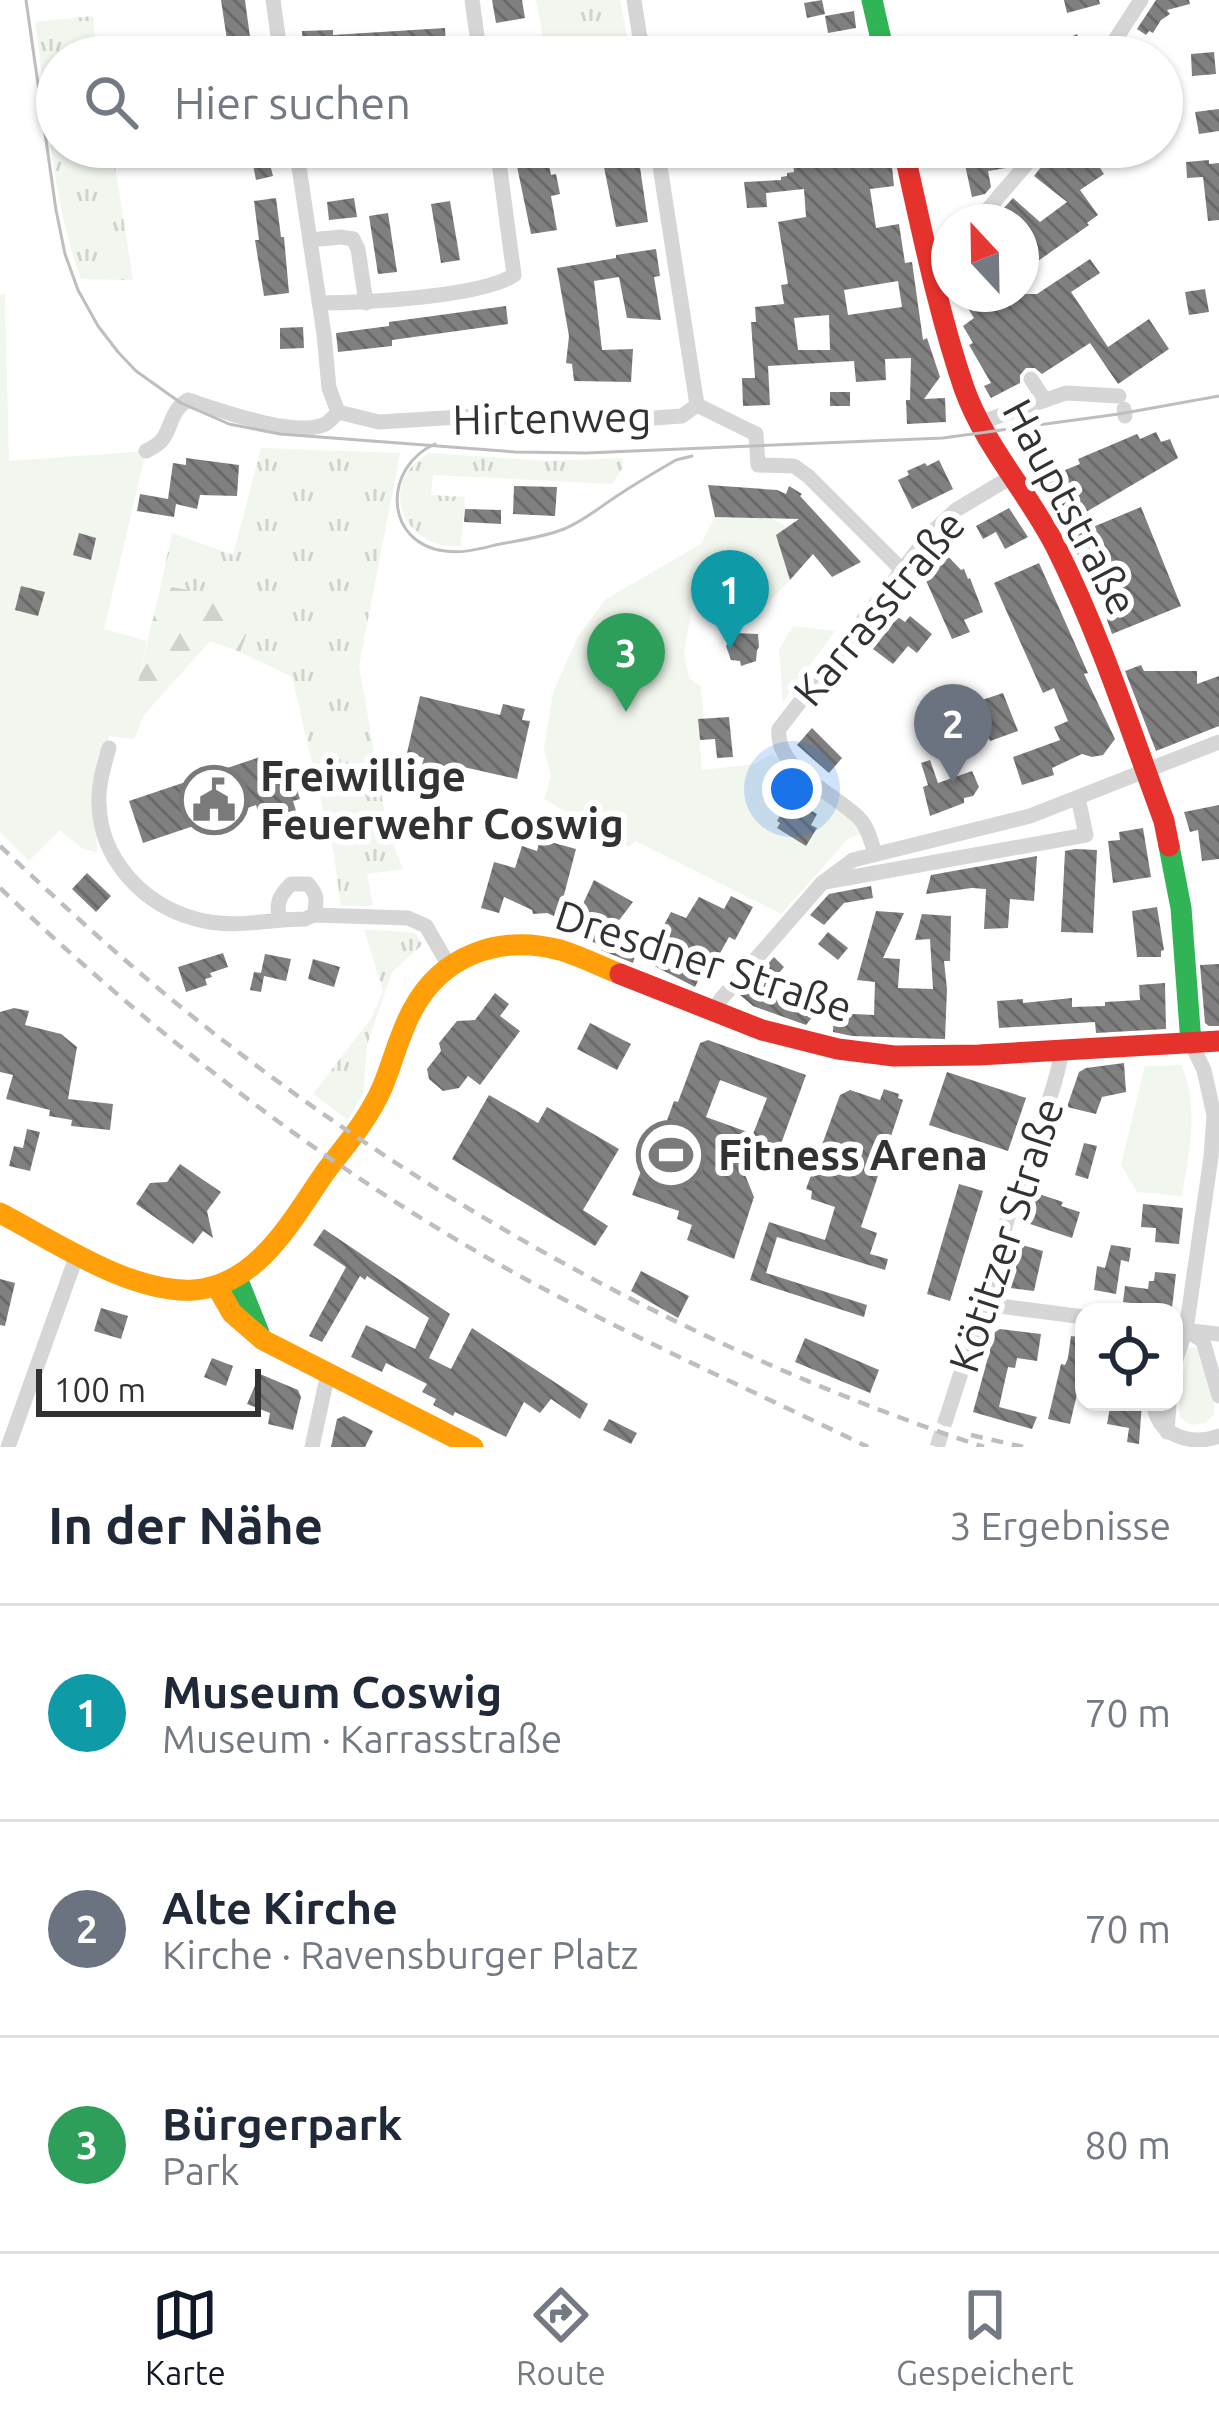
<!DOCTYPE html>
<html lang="de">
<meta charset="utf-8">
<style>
body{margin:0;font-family:Ubuntu,sans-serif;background:#f2f2f3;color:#1f2937}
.controls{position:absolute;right:36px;bottom:36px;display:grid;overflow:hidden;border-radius:24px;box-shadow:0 3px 9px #0004}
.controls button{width:108px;height:108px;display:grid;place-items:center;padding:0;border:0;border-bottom:3px solid #e0e1e3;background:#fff;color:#1f2937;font:60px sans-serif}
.compass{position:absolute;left:931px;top:204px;width:108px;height:108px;border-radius:50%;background:#fff;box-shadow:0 3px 9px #0004;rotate:338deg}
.scale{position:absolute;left:36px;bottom:30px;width:225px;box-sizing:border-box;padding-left:12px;border:6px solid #323232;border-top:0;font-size:33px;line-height:42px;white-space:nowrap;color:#323232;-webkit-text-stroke:9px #fff;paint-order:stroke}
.you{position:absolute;left:792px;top:789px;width:42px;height:42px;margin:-30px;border:9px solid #fff;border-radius:50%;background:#1a73e8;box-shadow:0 0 0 18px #1a73e833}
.badge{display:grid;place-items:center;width:78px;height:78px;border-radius:50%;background:#111827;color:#fff;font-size:39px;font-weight:700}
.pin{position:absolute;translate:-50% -99px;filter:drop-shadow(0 3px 6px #0008)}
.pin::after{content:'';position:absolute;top:63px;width:42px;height:36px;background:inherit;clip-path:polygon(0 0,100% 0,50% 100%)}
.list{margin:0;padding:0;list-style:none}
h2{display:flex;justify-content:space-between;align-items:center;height:156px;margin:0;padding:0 48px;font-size:51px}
h2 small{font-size:39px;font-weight:400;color:#747a83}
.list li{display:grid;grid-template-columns:78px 1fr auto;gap:36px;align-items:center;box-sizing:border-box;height:216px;padding:0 48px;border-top:3px solid #e0e1e3}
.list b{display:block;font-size:45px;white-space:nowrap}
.list p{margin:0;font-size:39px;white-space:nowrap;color:#747a83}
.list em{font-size:39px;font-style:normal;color:#747a83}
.icon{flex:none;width:66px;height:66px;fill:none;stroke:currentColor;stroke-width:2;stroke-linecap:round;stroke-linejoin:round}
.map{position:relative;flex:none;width:1219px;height:1447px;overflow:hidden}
.search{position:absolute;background:#fff;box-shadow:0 3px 9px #0004;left:36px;right:36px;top:36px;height:132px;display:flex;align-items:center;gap:30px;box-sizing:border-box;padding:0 42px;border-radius:66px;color:#747a83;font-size:45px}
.sheet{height:804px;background:#fff}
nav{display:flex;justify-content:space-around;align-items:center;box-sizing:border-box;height:168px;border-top:3px solid #e0e1e3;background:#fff;font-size:33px;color:#747a83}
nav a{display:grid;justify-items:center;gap:6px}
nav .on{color:#111827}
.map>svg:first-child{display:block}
.grass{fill:url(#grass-tufts)}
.forest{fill:url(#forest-firs)}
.green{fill:#f1f6ee}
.building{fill:url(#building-back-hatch);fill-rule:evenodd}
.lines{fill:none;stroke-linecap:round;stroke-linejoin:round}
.street-tunnel{stroke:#d6d6d6;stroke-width:15;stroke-dasharray:15 8;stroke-linecap:butt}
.street{stroke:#d6d6d6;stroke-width:15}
.fast{stroke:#30b455;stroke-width:21}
.slow{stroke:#ff9f0a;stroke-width:21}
.jam{stroke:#e5322d;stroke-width:21}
.tram{stroke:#bebebe;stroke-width:3}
.rail{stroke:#bebebe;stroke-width:4.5;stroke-dasharray:12 9;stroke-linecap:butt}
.labels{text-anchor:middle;stroke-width:12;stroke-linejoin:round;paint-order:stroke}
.street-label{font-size:42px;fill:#323232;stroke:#fff}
.poi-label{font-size:42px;font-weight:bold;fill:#323232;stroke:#fff;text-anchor:start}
</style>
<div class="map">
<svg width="1219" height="1447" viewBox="0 0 1219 1447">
<defs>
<pattern id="grass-tufts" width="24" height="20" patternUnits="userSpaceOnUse" patternTransform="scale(3)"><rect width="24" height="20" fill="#f1f6ee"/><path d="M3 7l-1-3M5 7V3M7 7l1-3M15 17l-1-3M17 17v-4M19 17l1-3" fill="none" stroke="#cfd3cd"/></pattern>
<pattern id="forest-firs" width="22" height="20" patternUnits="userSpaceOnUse" patternTransform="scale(3)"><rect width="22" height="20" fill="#f1f6ee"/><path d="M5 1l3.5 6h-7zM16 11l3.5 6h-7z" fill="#cfd3cd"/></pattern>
<pattern id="building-back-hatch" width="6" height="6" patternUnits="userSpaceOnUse" patternTransform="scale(3)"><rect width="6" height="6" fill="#808080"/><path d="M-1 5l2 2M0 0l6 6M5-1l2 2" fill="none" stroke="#696969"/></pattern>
</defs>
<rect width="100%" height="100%" fill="#fff"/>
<g class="grass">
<path d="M536 0H620L631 57H547Z"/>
<path d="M92 16 98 57H57V147H112L133 280 81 279C52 202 47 104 35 22Z"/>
<path d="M261 448 400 453 359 666 388 831 403 869 367 874 373 906H341L334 855 292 677 240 652 252 619 231 598 161 585 172 533 233 555Z"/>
<path d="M429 453 549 461 623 458V467L612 484 433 475 431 495 465 497 461 546C403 550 375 484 429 453Z"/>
<path d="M364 929 415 933 423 944 392 972 367 1045 363 1093 348 1120 313 1094 372 1017 383 991Z"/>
</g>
<path class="forest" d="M161 585 231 598 252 619 240 652 210 641 144 715 134 739 109 736 131 711Z"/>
<g class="green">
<path d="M0 294H5L9 461 146 451 104 629 147 641 131 712 109 737 94 778 97 852 83 849 60 830 29 861 0 832Z"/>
<path d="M715 517 771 518 787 527 777 535 790 580 765 606 693 601 684 654 689 678 701 687 704 719 698 720 702 770 755 764 772 754 860 822 863 833 848 839 781 914 635 841 629 847 544 799 551 776 544 748 553 693 577 638 606 599 701 544Z"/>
<path d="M793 626 835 631 783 702 779 650Z"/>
<path d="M1181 1065C1200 1106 1189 1153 1182 1196L1137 1192 1121 1165 1145 1066Z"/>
<path d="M1187 1347 1200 1348 1214 1400V1414L1205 1423 1191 1425 1180 1417 1179 1408Z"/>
</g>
<g class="building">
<path d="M221 0H245L250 37 227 40Z"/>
<path d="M492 0H522L525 18 496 23Z"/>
<path d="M822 0 825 14 807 18 804 3Z"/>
<path d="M1064 0H1099L1100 4 1067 13Z"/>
<path d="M1156 0H1189L1190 4 1167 10 1170 14 1161 20 1153 33 1149 31 1146 35 1137 29Z"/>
<path d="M854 11 856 28 828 33 825 16Z"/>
<path d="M445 28 446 46 334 52 333 49 303 50 302 31 333 30V35Z"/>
<path d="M1077 34 1082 48 1076 51 1078 57H1063L1057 43Z"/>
<path d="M962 36 965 57H950L947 38Z"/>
<path d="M530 44 532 57H492L491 50Z"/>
<path d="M1214 52 1216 74 1192 76 1191 54Z"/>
<path d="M1219 109V131L1199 134 1195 112Z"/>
<path d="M513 147H545L551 175 556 174 560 194 551 196 557 230 531 234Z"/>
<path d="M600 147H637L648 222 616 227Z"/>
<path d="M833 147H886L888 168 892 167 894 186 870 189 876 228 899 224 905 263 912 262 923 340 927 338 940 377 924 399 945 398 946 422 907 424 906 400H910L911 358 885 359 886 380 856 382 854 361 768 366 770 405 743 406 742 378H755L751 322H756L755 307 784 304 781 285 788 284 778 222 806 217 804 189 766 193 767 207 747 208 744 182 781 180V177L787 176V173L794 172 792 148ZM898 281 902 307 848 315 844 290ZM829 315 830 350H798L794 318Z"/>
<path d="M946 147H1001L1006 168 988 171 991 187 985 194 972 197 964 160 950 163Z"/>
<path d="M1057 147H1096L1091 154 1104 174 1080 190 1098 215 1087 223 1089 225 1021 273V222H991L1013 198 1040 222 1067 202 1034 176Z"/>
<path d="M268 156 273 176 256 180 252 160Z"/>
<path d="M1209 160V164L1219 163V220L1208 221 1203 177 1187 178 1186 162Z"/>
<path d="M276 198 281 237H284L289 293 264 296 255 240H259L254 201Z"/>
<path d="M354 198 357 217 329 220 327 202Z"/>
<path d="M450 201 460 260 441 263 431 204Z"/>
<path d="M388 213 397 272 378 274 369 216Z"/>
<path d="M656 249 660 276 654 277 661 320 627 318 619 277 594 281 602 350 633 349 631 382 574 381 572 364 566 363 569 336 557 268 616 258V255Z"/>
<path d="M1090 259 1100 273 1071 292 1108 347 1149 319 1169 349 1118 384 1090 343 1042 374 1035 368H1026L1020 375V383L991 398 984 386 991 383 969 345 973 343 963 326 974 318 959 294H1037Z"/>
<path d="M1205 289 1209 312 1189 315 1185 292Z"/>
<path d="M506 306 508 324 392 340V346L338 352 336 333 389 326V322Z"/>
<path d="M303 327 304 348 280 349V328Z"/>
<rect x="830" y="392" width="20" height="14"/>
<path d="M1156 432 1161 442 1170 439 1178 458 1064 525 1055 510 1058 508 1039 477 1053 469 1055 474 1080 464 1078 459 1137 434 1140 439Z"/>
<path d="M186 458 239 465 237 496 200 495 197 509 176 504 174 517 137 511 140 494 168 499 173 463 186 465Z"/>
<path d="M939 460 953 489 912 509 898 480 909 475 907 471 925 463 927 466Z"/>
<path d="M708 485 777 490 786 494 789 486 802 494 800 496 861 562 832 577 813 554 790 580 776 535 799 519 715 517Z"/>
<path d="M514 486 557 487 555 516 513 514Z"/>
<path d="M1141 507 1181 606 1112 634 1100 600 1069 537Z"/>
<path d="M1009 508 1028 537 1005 549 996 532 983 539 976 526Z"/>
<path d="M465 509 501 510V524L464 522Z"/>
<path d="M79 533 96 538 91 560 73 555Z"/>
<path d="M944 552 961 570 964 569 968 579 970 578 983 612 964 620 970 632 952 639 924 576Z"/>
<path d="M1039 563 1088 673 1084 674 1115 739 1103 755 1092 757 1082 754 1052 768 1054 775 1022 785 1013 757 1060 740 1054 727 1068 721 1054 688 1043 693 994 583Z"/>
<path d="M21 586 45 592 38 616 15 610Z"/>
<path d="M910 616 932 634 917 653 908 646 893 664 873 649 898 617 905 622Z"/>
<path d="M734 633 758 634 759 647 757 650 756 661 741 666 740 661 731 660 726 646Z"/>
<path d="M1141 665 1144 671H1197V684L1219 676V726L1156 751 1125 671Z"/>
<path d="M1003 693 1018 731 990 741 976 702Z"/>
<path d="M420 696 500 715 503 704 525 709 522 720 530 721 517 779 459 766 458 772 422 765 424 758 407 753Z"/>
<path d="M729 717 733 757 717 758 715 739 700 740 698 719Z"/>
<path d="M812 728 842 758 829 773 797 745Z"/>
<path d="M260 757 263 768 287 761 300 799 293 801 297 814 285 818 281 806 259 814 256 805 143 843 129 801Z"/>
<path d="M930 760 938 783 972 771 979 787 973 796 964 798V803L930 816 923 787 928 785 921 763Z"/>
<path d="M797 802 817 814 811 825 817 828 806 846 777 828 780 823 777 821 783 810 791 812Z"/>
<path d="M1219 805V859L1202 861 1198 830 1190 832 1184 812Z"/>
<path d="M1143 828 1151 877 1113 883 1108 841 1120 840 1119 832Z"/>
<path d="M540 839 576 849 558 918 547 913 533 914 532 910 504 897 499 913 481 908 494 862 515 868 522 846 537 851Z"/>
<path d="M1075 849 1097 850 1093 933 1061 932 1065 851Z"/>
<path d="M1037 856 1034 901 1010 899 1008 928 984 929 986 889 972 888 926 894 931 875Z"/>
<path d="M87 873 111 896 96 912 72 889Z"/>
<path d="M594 880 633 902 610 932 651 949 671 912 686 918 699 897 724 909 731 896 753 907 735 940 729 937 714 964 708 961 695 987 635 956 633 963 601 950 602 946 570 932Z"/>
<path d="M871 886 873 898 844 903 824 925 810 915 829 894Z"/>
<path d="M1157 907 1164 950 1161 951V957H1137L1132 911Z"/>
<path d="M876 911 904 913 883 958 900 959 898 988 933 989 930 939 915 940 922 914 951 916 950 961H944L947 989 945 1039 852 1036 833 1032 834 1013 874 1015 875 982 857 980Z"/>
<path d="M828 932 848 948 838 960 818 944Z"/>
<path d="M223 953 228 967 210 973 212 977 205 979 207 985 186 992 178 967Z"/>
<path d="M265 954 291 959 286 981 264 976 261 992 250 990 254 972 261 973Z"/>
<path d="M774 957 784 967 768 986 814 1002 811 1007 818 1010 806 1025 753 1006 740 995Z"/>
<path d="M313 959 340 967 334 987 308 979Z"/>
<path d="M1219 964V1026H1209L1205 1023 1200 965Z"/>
<path d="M1165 983 1166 1029 1096 1033 1095 1022 999 1028 997 1001 1023 999V1003L1072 998V1007L1105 1006V1002L1140 1000 1139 985Z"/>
<path d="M495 993 509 1004 500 1016 520 1031 480 1085 468 1076 459 1088 443 1091 429 1079 427 1069 441 1051 439 1043 457 1021 475 1020Z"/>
<path d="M14 1008 29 1011 25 1025 61 1034 77 1047 68 1099 113 1104 110 1130 71 1126 72 1120 49 1116 50 1110 6 1099 13 1075 0 1072V1012Z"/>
<path d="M590 1023 631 1044 617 1070 577 1049Z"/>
<path d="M708 1040 806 1075 773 1166 764 1169 739 1160 754 1197 734 1259 687 1240 692 1225 677 1219 679 1211 632 1195 646 1158 675 1144 665 1126 674 1101 678 1102 700 1043ZM720 1080 767 1098 753 1134 706 1117Z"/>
<path d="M1124 1063 1126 1092 1102 1097 1096 1114 1067 1107 1079 1072 1086 1068Z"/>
<path d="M947 1072 1026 1098 1008 1151 929 1125Z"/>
<path d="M884 1089 899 1094 898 1098 903 1100 861 1227 877 1233 870 1254 888 1259 885 1270 777 1237 766 1273 867 1305 864 1317 750 1280 769 1222 825 1240 835 1207 811 1199 812 1191 806 1189 840 1095 850 1090 880 1100Z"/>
<path d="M489 1095 538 1123 547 1107 619 1149 583 1210 608 1226 595 1246 452 1159Z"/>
<path d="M27 1129 40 1132 30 1171 9 1166 14 1146 23 1148Z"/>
<path d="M1084 1143 1097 1146 1088 1179 1075 1175Z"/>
<path d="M180 1164 221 1192 207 1211 213 1238 203 1231 193 1244 136 1204 150 1183 167 1182Z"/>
<path d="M959 1184 983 1191 950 1301 927 1294Z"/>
<path d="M1036 1193 1063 1202 1061 1206 1080 1212 1072 1238 1027 1223Z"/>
<path d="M1143 1204 1183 1208 1179 1244 1155 1242 1156 1228 1141 1227Z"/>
<path d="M324 1229 450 1314 429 1358 451 1369 472 1328 588 1404 580 1419 551 1399 540 1413 524 1402 506 1437 455 1412 453 1416 433 1405 436 1399 422 1392 427 1384 386 1363 382 1372 351 1357 366 1325 415 1349 429 1318 367 1276 365 1280 360 1276 322 1342 309 1336 346 1267 313 1245Z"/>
<path d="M1022 1245 1043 1251 1034 1291 1010 1288Z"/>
<path d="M1111 1245 1131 1248 1129 1262 1121 1260 1116 1294 1094 1290 1097 1266 1105 1268Z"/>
<path d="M641 1271 689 1296 678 1318 631 1291Z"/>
<path d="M1155 1272 1176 1274 1172 1308 1123 1302 1125 1286 1148 1289 1149 1281H1154Z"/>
<path d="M0 1279 15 1283 5 1326 0 1325Z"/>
<path d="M101 1308 128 1316 121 1339 94 1331Z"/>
<path d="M1000 1329 1041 1334 1037 1361 1017 1358 1015 1368 1008 1367 999 1407 1037 1417 1032 1429 973 1412 995 1332Z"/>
<path d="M1071 1336 1084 1338V1364L1070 1424 1048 1419 1061 1364 1065 1365 1068 1358Z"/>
<path d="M805 1338 879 1370 870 1393 795 1362Z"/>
<path d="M212 1358 233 1366 226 1386 204 1377Z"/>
<path d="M260 1374 298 1390 301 1397 293 1430 268 1424 270 1413 247 1404Z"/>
<path d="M1111 1402H1142L1139 1444 1127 1442 1129 1428 1107 1424Z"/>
<path d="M344 1416 373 1431 365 1447H331L337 1419Z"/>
<path d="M609 1419 637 1433 631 1444 603 1430Z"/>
</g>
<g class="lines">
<path class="street-tunnel" d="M937 1447 946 1419"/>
<g class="street">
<path d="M273 0 281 57"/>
<path d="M472 0 480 57"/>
<path d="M634 0 643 57"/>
<path d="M1104 57 1141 0"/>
<path d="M296 147 324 334 329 388 338 412"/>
<path d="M657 147 697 405"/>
<path d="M972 222 989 208 1041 147"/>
<path d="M310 240 341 237 353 239 358 249 366 303"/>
<path d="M928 256 949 240"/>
<path d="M319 303C362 303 481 297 514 275L497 147"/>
<path d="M1031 379 1044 399"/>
<path d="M697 405 756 434 758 465 794 466 808 476 901 569"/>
<path d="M1124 409 1125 416"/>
<path d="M338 412 379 422 476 416 541 420H627L682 416 697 405"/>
<path d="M979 423 1066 393 1119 396"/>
<path d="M146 451C150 449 159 444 162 440 173 425 170 411 188 400 219 410 292 437 323 425 329 423 333 417 338 412"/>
<path d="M109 748C104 766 98 784 99 803 100 859 143 905 196 919 223 927 252 923 281 920"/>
<path d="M875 853C871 842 868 827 859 818 834 793 774 769 779 729L930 534 956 510 1011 477"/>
<path d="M825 882 1086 835 1078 798"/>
<path d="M314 915 305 919 281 920C274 905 280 895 291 884H308C318 895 317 901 314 915L408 918 426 926 448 964"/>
<path d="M714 1012 721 999 822 883 853 860 1030 816 1219 742"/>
<path d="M984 1304 1084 1317"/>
<path d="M1174 1329 1219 1334"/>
<path d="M1186 1330 1203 1341 1219 1396"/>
<path d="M1174 1365 1186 1330 1211 1157 1214 1115 1204 1070 1191 1043"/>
<path d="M1154 1402C1154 1435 1192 1447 1219 1436"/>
<path d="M946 1419C971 1344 992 1269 1015 1194 1030 1146 1053 1101 1062 1051"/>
<path d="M1167 1432 1169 1402"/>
<path d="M8 1447 78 1252"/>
<path d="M312 1447 328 1373"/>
</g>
<g class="fast">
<path d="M872 0 885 57"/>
<path d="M1169 846 1181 908 1191 1043"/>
<path d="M237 1278 259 1333"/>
</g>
<g class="slow">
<path d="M0 1213C54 1241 131 1294 194 1290 259 1285 293 1218 326 1171 346 1145 369 1118 382 1088 393 1062 399 1035 412 1011 441 955 500 934 560 950 580 956 600 966 620 974"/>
<path d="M217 1287 232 1313 263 1340 473 1447"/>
</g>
<g class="jam">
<path d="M903 147C921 226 938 312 964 388 985 447 1028 492 1056 547 1100 635 1130 729 1164 821L1169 846"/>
<path d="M620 974 762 1030 838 1049 894 1056 979 1055 1219 1041"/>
</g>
<g class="tram">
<path d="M26 0 56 210 65 254 78 290 98 326 118 352 136 371 181 403 229 424 280 434 515 452 586 453 943 438 1119 414 1219 396"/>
<path d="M435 444C383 467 383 543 445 551 463 554 482 548 500 544 521 540 544 537 564 529 584 521 601 506 620 494 638 482 657 471 676 460L692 456"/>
</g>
<g class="rail">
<path d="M0 846C75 917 151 986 233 1048 458 1220 715 1358 984 1447"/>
<path d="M0 888C149 1030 314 1159 493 1261 615 1330 743 1386 868 1447"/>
<path d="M971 1435 1023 1447"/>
</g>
</g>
<defs>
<g id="civic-ring" transform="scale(3.45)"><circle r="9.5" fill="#fff" stroke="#7a7a7a" stroke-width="1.5"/><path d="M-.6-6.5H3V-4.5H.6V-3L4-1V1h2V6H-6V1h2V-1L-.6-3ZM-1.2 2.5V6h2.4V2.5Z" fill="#7a7a7a"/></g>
<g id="stadium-ring" transform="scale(3.45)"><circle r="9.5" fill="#fff" stroke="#7a7a7a" stroke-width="1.5"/><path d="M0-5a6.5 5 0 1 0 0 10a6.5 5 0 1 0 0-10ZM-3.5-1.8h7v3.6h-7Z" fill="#7a7a7a"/></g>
</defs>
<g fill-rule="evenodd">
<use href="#civic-ring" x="214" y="800"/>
<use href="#stadium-ring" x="671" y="1155"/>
</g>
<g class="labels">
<g class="street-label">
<text transform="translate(552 418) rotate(-1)" y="15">Hirtenweg</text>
<text transform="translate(1070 507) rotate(62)" y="15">Hauptstraße</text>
<text transform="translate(879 608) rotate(-50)" y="15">Karrasstraße</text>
<text transform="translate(704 961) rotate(18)" y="15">Dresdner Straße</text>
<text transform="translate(1006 1235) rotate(-72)" y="15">Kötitzer Straße</text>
</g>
<g class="poi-label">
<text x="260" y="791">Freiwillige<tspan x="260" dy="48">Feuerwehr Coswig</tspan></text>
<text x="718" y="1170">Fitness Arena</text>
</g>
</g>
</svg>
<div class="controls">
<button><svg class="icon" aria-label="locate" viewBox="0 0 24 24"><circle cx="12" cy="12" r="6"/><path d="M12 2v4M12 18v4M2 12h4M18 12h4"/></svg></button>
</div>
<svg class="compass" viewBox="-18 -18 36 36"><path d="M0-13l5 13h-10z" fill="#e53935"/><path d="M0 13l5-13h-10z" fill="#747a83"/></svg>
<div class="scale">100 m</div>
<div class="you"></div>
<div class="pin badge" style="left:730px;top:649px;background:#0f9aa8">1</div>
<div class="pin badge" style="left:953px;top:783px;background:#6b7280">2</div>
<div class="pin badge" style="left:626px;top:712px;background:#2e9e5b">3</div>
<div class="search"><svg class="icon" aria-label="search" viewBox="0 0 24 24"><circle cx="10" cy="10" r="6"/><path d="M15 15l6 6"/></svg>Hier suchen</div>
</div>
<section class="sheet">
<h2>In der Nähe<small>3 Ergebnisse</small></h2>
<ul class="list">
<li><span class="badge" style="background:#0f9aa8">1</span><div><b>Museum Coswig</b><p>Museum · Karrasstraße</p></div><em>70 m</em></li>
<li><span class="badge" style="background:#6b7280">2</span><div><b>Alte Kirche</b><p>Kirche · Ravensburger Platz</p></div><em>70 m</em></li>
<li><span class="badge" style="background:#2e9e5b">3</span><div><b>Bürgerpark</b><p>Park</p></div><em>80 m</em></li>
</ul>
</section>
<nav>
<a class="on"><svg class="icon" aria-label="map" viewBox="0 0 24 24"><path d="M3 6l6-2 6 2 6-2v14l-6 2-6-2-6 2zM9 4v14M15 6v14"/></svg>Karte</a>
<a><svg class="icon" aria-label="directions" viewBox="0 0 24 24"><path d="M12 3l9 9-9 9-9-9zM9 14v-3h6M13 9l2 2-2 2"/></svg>Route</a>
<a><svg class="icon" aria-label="saved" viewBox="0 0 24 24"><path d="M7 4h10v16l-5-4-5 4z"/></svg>Gespeichert</a>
</nav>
